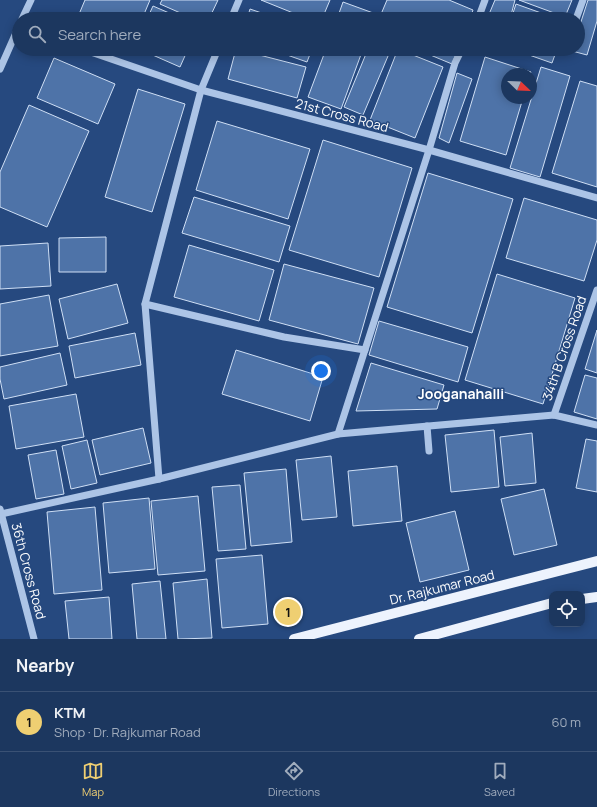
<!DOCTYPE html>
<meta charset="utf-8">
<style>
body{margin:0;font-family:Manrope,sans-serif;background:#294268;color:#f1f3f6}
.controls{position:absolute;right:12px;bottom:12px;display:grid;overflow:hidden;border-radius:8px;box-shadow:0 2px 10px #0003}
.controls button{width:36px;height:36px;display:grid;place-items:center;padding:0;border:0;border-bottom:1px solid #3a5174;background:#1c375f;color:#f1f3f6;font:20px sans-serif}
.compass{position:absolute;left:501px;top:68px;width:36px;height:36px;border-radius:50%;background:#1c375f;box-shadow:0 2px 10px #0003;rotate:113deg}
.you{position:absolute;left:321px;top:371px;width:14px;height:14px;margin:-10px;border:3px solid #fff;border-radius:50%;background:#1a73e8;box-shadow:0 0 0 6px #1a73e833}
.badge{display:grid;place-items:center;width:26px;height:26px;border-radius:50%;background:#efcf72;color:#111;font-size:13px;font-weight:700}
.pin{position:absolute;translate:-50% -50%;border:2px solid #fff;box-shadow:0 1px 4px #0006}
.list{margin:0;padding:0;list-style:none}
h2{display:flex;justify-content:space-between;align-items:center;height:52px;margin:0;padding:0 16px;font-size:17px}
h2 small{font-size:13px;font-weight:400;color:#a0acbd}
.list li{display:grid;grid-template-columns:26px 1fr auto;gap:12px;align-items:center;box-sizing:border-box;height:60px;padding:0 16px;border-top:1px solid #3a5174}
.list b{display:block;font-size:15px;white-space:nowrap}
.list p{margin:0;font-size:13px;white-space:nowrap;color:#a0acbd}
.list em{font-size:13px;font-style:normal;color:#a0acbd}
.icon{flex:none;width:22px;height:22px;fill:none;stroke:currentColor;stroke-width:2;stroke-linecap:round;stroke-linejoin:round}
.map{position:relative;flex:none;width:597px;height:639px;overflow:hidden}
.search{position:absolute;background:#1c375f;box-shadow:0 2px 10px #0003;left:12px;right:12px;top:12px;height:44px;display:flex;align-items:center;gap:10px;box-sizing:border-box;padding:0 14px;border-radius:22px;color:#a0acbd;font-size:15px}
.sheet{height:112px;background:#1c375f}
nav{display:flex;justify-content:space-around;align-items:center;box-sizing:border-box;height:56px;border-top:1px solid #3a5174;background:#1c375f;font-size:11px;color:#a0acbd}
nav a{display:grid;justify-items:center;gap:2px}
nav .on{color:#efcf72}
.map>svg:first-child{display:block}
.building{fill:#4e73a8;stroke:#cfdff5}
.lines{fill:none;stroke-linecap:round;stroke-linejoin:round}
.minor{stroke:#acc4e6;stroke-width:7}
.major{stroke:#edf3fd;stroke-width:10}
.labels{text-anchor:middle;stroke-width:3;stroke-linejoin:round;paint-order:stroke}
.street-label{font-size:13px;fill:#fff;stroke:#26497f}
.neighbourhood-label{font-size:14px;font-weight:bold;fill:#fff;stroke:#26497f}
</style>
<div class="map">
<svg width="597" height="639" viewBox="0 0 597 639">
<rect width="100%" height="100%" fill="#26497f"/>
<g class="building">
<path d="M85 0H150L142 19H77Z"/>
<path d="M162 0H218L209 19H194L160 4Z"/>
<path d="M261 0H330L322 19H308Z"/>
<path d="M387 0H449L473 10 470 19H379Z"/>
<path d="M495 0H515L510 19H487Z"/>
<path d="M519 0H572L565 17Z"/>
<path d="M588 0H597V21L587 55 572 51 573 49H578V31Z"/>
<path d="M343 2 376 14 374 19H337Z"/>
<path d="M516 4 558 19H511Z"/>
<path d="M153 6 183 19H147Z"/>
<path d="M250 9 279 19H247Z"/>
<path d="M139 49H188L180 67Z"/>
<path d="M236 49 306 67 297 98 228 79Z"/>
<path d="M270 49H312L307 62Z"/>
<path d="M326 49H363L341 109 308 97Z"/>
<path d="M368 49H391L363 115 344 107Z"/>
<path d="M398 49 443 67 415 138 370 120Z"/>
<path d="M416 49H458L452 64Z"/>
<path d="M512 49H557L552 63Z"/>
<path d="M485 57 531 72 530 74H507V98H523L506 155 460 141Z"/>
<path d="M54 58 115 84 98 124 37 98Z"/>
<path d="M541 67 570 76 540 177 510 168Z"/>
<path d="M457 73 472 79 449 143 439 138Z"/>
<path d="M580 81 597 86V187L552 173Z"/>
<path d="M138 89 185 104 152 212 105 197Z"/>
<path d="M29 105 89 131 47 227 0 207V172Z"/>
<path d="M217 121 310 149 288 219 196 190Z"/>
<path d="M323 140 412 168 379 277 289 250Z"/>
<path d="M428 173 513 199 472 333 387 307Z"/>
<path d="M194 197 290 226 279 262 182 233Z"/>
<path d="M524 198 597 220V240L584 281 506 258Z"/>
<path d="M106 237V272H59V238Z"/>
<path d="M48 243 51 286 0 289V246Z"/>
<path d="M189 245 274 270 259 321 174 297Z"/>
<path d="M284 264 374 288 358 344 269 320Z"/>
<path d="M497 274 575 298 543 404 465 380Z"/>
<path d="M117 284 128 323 68 339 59 299Z"/>
<path d="M49 295 58 346 0 356V304Z"/>
<path d="M379 321 468 347 458 382 369 355Z"/>
<path d="M597 330V373L585 369Z"/>
<path d="M135 333 141 365 75 378 69 346Z"/>
<path d="M236 350 323 377 310 421 222 394Z"/>
<path d="M60 353 67 385 4 399 0 379V367Z"/>
<path d="M371 363 444 385 437 409 356 411Z"/>
<path d="M585 375 597 378V419L574 412Z"/>
<path d="M76 394 84 437 16 449 9 406Z"/>
<path d="M143 428 151 463 100 475 92 440Z"/>
<path d="M494 430 499 487 451 492 445 435Z"/>
<path d="M532 433 536 483 505 486 500 437Z"/>
<path d="M586 439 597 441V492L576 488Z"/>
<path d="M87 440 97 483 71 489 62 446Z"/>
<path d="M56 450 64 494 36 499 28 455Z"/>
<path d="M331 456 337 517 302 520 296 460Z"/>
<path d="M397 466 402 521 353 526 348 471Z"/>
<path d="M286 469 292 542 251 546 244 473Z"/>
<path d="M240 485 246 549 218 551 212 487Z"/>
<path d="M544 489 557 545 514 555 501 499Z"/>
<path d="M198 496 205 571 158 575 151 501Z"/>
<path d="M149 498 155 569 109 573 103 503Z"/>
<path d="M95 507 102 590 54 594 47 512Z"/>
<path d="M455 511 469 570 420 582 406 523Z"/>
<path d="M262 555 268 624 222 628 216 559Z"/>
<path d="M207 579 212 638 178 639 173 583Z"/>
<path d="M160 581 166 639H137L132 584Z"/>
<path d="M109 597 112 639H69L65 601Z"/>
</g>
<g class="lines">
<g class="minor">
<path d="M22 19 31 0"/>
<path d="M231 19 239 0"/>
<path d="M478 19 485 0"/>
<path d="M576 19 583 0"/>
<path d="M82 49 201 90 429 150 597 198"/>
<path d="M0 69 19 26"/>
<path d="M145 304 284 337 365 350"/>
<path d="M554 415 597 290"/>
<path d="M427 426 429 451"/>
<path d="M338 434 429 150 455 63 462 49"/>
<path d="M159 479 145 304 201 90 218 49"/>
<path d="M0 509 34 639"/>
<path d="M1 514 159 479 338 434 554 415 597 425"/>
</g>
<g class="major">
<path d="M582 599 597 597"/>
<path d="M294 639 597 561"/>
<path d="M419 639 552 603"/>
</g>
</g>
<g class="labels">
<g class="street-label">
<text transform="translate(342 115) rotate(15)" y="5">21st Cross Road</text>
<text transform="translate(564 348) rotate(-71)" y="5">34th B Cross Road</text>
<text transform="translate(29 571) rotate(75)" y="5">36th Cross Road</text>
<text transform="translate(442 587) rotate(-14)" y="5">Dr. Rajkumar Road</text>
</g>
<g class="neighbourhood-label">
<text x="461" y="399">Jooganahalli</text>
</g>
</g>
</svg>
<div class="controls">
<button><svg class="icon" aria-label="locate" viewBox="0 0 24 24"><circle cx="12" cy="12" r="6"/><path d="M12 2v4M12 18v4M2 12h4M18 12h4"/></svg></button>
</div>
<svg class="compass" viewBox="-18 -18 36 36"><path d="M0-13l5 13h-10z" fill="#e53935"/><path d="M0 13l5-13h-10z" fill="#a0acbd"/></svg>
<div class="you"></div>
<div class="pin badge" style="left:288px;top:612px">1</div>
<div class="search"><svg class="icon" aria-label="search" viewBox="0 0 24 24"><circle cx="10" cy="10" r="6"/><path d="M15 15l6 6"/></svg>Search here</div>
</div>
<section class="sheet">
<h2>Nearby<small></small></h2>
<ul class="list">
<li><span class="badge">1</span><div><b>KTM</b><p>Shop · Dr. Rajkumar Road</p></div><em>60 m</em></li>
</ul>
</section>
<nav>
<a class="on"><svg class="icon" aria-label="map" viewBox="0 0 24 24"><path d="M3 6l6-2 6 2 6-2v14l-6 2-6-2-6 2zM9 4v14M15 6v14"/></svg>Map</a>
<a><svg class="icon" aria-label="directions" viewBox="0 0 24 24"><path d="M12 3l9 9-9 9-9-9zM9 14v-3h6M13 9l2 2-2 2"/></svg>Directions</a>
<a><svg class="icon" aria-label="saved" viewBox="0 0 24 24"><path d="M7 4h10v16l-5-4-5 4z"/></svg>Saved</a>
</nav>
